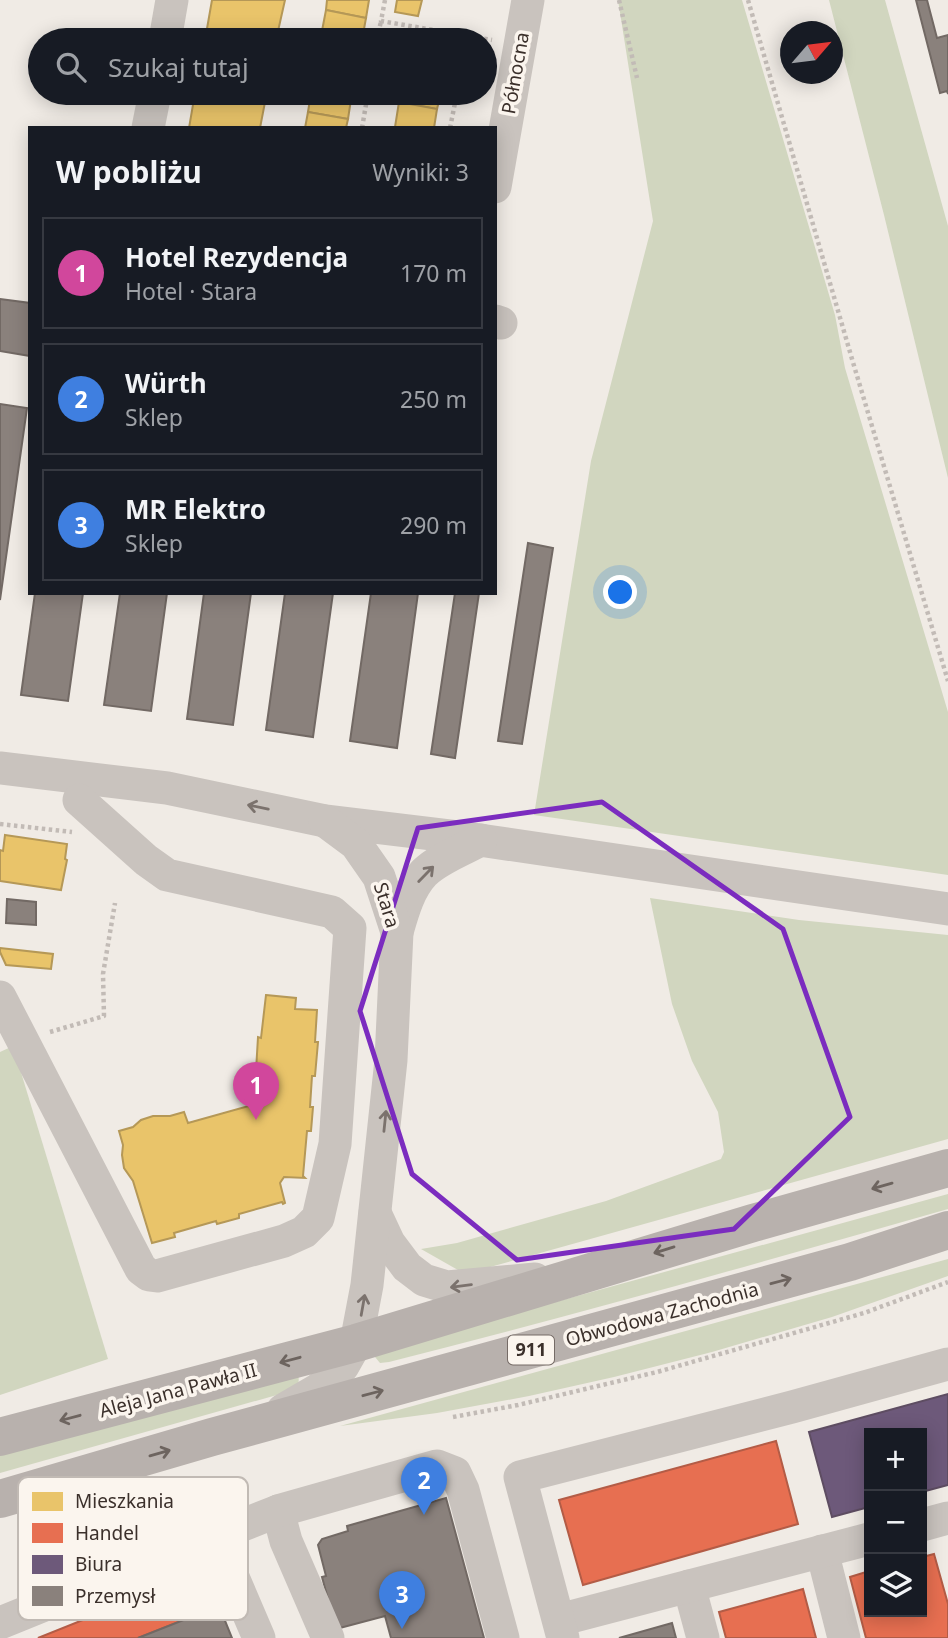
<!DOCTYPE html>
<html lang="pl">
<meta charset="utf-8">
<style>
body{margin:0;font-family:"Noto Sans",sans-serif;background:#20242c;color:#f1f3f6}
.controls{position:absolute;right:21px;bottom:21px;display:grid;overflow:hidden;border-radius:0px;box-shadow:0 4px 18px #0003}
.controls button{width:63px;height:63px;display:grid;place-items:center;padding:0;border:0;border-bottom:2px solid #363941;background:#171b24;color:#f1f3f6;font:35px sans-serif}
.compass{position:absolute;left:780px;top:21px;width:63px;height:63px;border-radius:50%;background:#171b24;box-shadow:0 4px 18px #0003;rotate:62deg}
.you{position:absolute;left:621px;top:593px;width:24px;height:24px;margin:-18px;border:5px solid #fff;border-radius:50%;background:#1a73e8;box-shadow:0 0 0 10px #1a73e833}
.badge{display:grid;place-items:center;width:46px;height:46px;border-radius:50%;background:#7a716c;color:#fff;font-size:23px;font-weight:700}
.pin{position:absolute;translate:-50% -58px;filter:drop-shadow(0 2px 4px #0008)}
.pin::after{content:'';position:absolute;top:37px;width:24px;height:21px;background:inherit;clip-path:polygon(0 0,100% 0,50% 100%)}
.list{margin:0;padding:0;list-style:none}
h2{display:flex;justify-content:space-between;align-items:center;height:91px;margin:0;padding:0 28px;font-size:30px}
h2 small{font-size:23px;font-weight:400;color:#9ea1a6}
.list li{display:grid;grid-template-columns:46px 1fr auto;gap:21px;align-items:center;box-sizing:border-box;height:112px;margin:0 14px 14px;padding:0 14px;border:2px solid #363941;border-radius:0px}
.list b{display:block;font-size:26px;white-space:nowrap}
.list p{margin:0;font-size:23px;white-space:nowrap;color:#9ea1a6}
.list em{font-size:23px;font-style:normal;color:#9ea1a6}
.icon{flex:none;width:38px;height:38px;fill:none;stroke:currentColor;stroke-width:2;stroke-linecap:round;stroke-linejoin:round}
.map{position:relative;flex:none;width:948px;height:1638px;overflow:hidden}
.search{position:absolute;background:#171b24;box-shadow:0 4px 18px #0003;left:28px;top:28px;width:469px;height:77px;display:flex;align-items:center;gap:18px;box-sizing:border-box;padding:0 24px;border-radius:38px;color:#9ea1a6;font-size:26px}
.panel{position:absolute;background:#171b24;box-shadow:0 4px 18px #0003;left:28px;top:126px;width:469px;height:469px;border-radius:0px}
.map>svg:first-child{display:block}
.green{fill:#d1d6bf}
.homes{fill:#e9c46a;stroke:#b59857;stroke-width:2}
.shops{fill:#e76f51;stroke:#b35c46;stroke-width:2}
.offices{fill:#6d597a;stroke:#5e4d62;stroke-width:2}
.industry{fill:#8a817c;stroke:#726964;stroke-width:2}
.lines{fill:none;stroke-linecap:round;stroke-linejoin:round}
.path{stroke:#c2bbb6;stroke-width:4.5;stroke-dasharray:3.5 3.5;stroke-linecap:butt}
.minor{stroke:#c9c3be;stroke-width:33}
.major{stroke:#b8b1ad;stroke-width:38}
.oneway{stroke:#7b726d}
.oneway2{stroke:#6d645f}
.marked{fill:none;stroke:#7b2cbf;stroke-width:5;stroke-linejoin:round}
.labels{text-anchor:middle;stroke-width:7;stroke-linejoin:round;paint-order:stroke}
.shield{fill:#fbf5ee;stroke:#756b66;stroke-width:2}
.shield-label{font-size:18px;font-weight:bold;fill:#3b302b}
.street-label{font-size:19px;fill:#3b302b;stroke:#fbf5ee}
.key{fill:#fbf5ee;stroke:#c1bab4;stroke-width:2}
.key-label{font-size:19px;fill:#3b302b}
</style>
<div class="map">
<svg width="948" height="1638" viewBox="0 0 948 1638">
<rect width="100%" height="100%" fill="#f0ebe5"/>
<g class="green">
<path d="M618 0H742L835 315 845 368 948 712V875L534 815 591 461 653 221Z"/>
<path d="M829 0H885L948 226V478L884 215Z"/>
<path d="M650 898 799 920 948 935V1139L465 1274 421 1249 457 1243 606 1201 721 1159 724 1152 718 1112 692 1061 672 1004Z"/>
<path d="M13 1046 108 1359 0 1395V1052Z"/>
<path d="M948 1194V1209C762 1262 576 1315 389 1362L380 1363 375 1357 377 1351Z"/>
<path d="M948 1259V1276L832 1317 712 1352 614 1377 529 1396 437 1413 340 1426Z"/>
<path d="M298 1374C300 1383 298 1386 291 1391L0 1473V1454Z"/>
</g>
<g class="homes">
<path d="M212 0H285L276 40H205Z"/>
<path d="M327 0H369L366 18 326 10Z"/>
<path d="M397 0H422L418 16 395 12Z"/>
<path d="M326 10 366 18 362 40H346L321 36Z"/>
<path d="M321 36 346 40H320Z"/>
<path d="M195 93H253L266 97 260 128H189Z"/>
<path d="M311 93H352L348 119 308 112Z"/>
<path d="M401 93H441L437 109 399 102Z"/>
<path d="M399 102 437 109 434 128 395 127Z"/>
<path d="M308 112 348 119 346 128H305Z"/>
<path d="M5 835 67 844 65 859 67 860 61 890 0 881V850L3 851Z"/>
<path d="M0 948 53 954 51 969 6 965 0 952Z"/>
<path d="M266 995 296 998 295 1009 317 1010 315 1042H318L315 1076H312L310 1107H313L311 1131H307L303 1176 305 1178 284 1177 280 1183 285 1203 283 1204 282 1202 239 1214V1218L217 1224 216 1221 174 1233 175 1237 152 1243 133 1181 124 1168 122 1155 123 1145 119 1131 133 1127 141 1120 153 1116H170L184 1112 188 1123 256 1104 258 1072 256 1071 258 1037 261 1038Z"/>
</g>
<g class="shops">
<path d="M776 1441 798 1524 583 1585 559 1500Z"/>
<path d="M934 1554 948 1604V1638H866L850 1577 869 1571V1612H922V1557Z"/>
<path d="M205 1571 219 1606 138 1638H38Z"/>
<path d="M803 1589 816 1638H726L719 1612Z"/>
</g>
<path class="offices" d="M948 1394V1485L922 1492V1433H869V1507L832 1517 809 1432Z"/>
<g class="industry">
<path d="M916 0H927L937 38 948 35V94L947 91 940 93Z"/>
<path d="M0 299 30 303V356L0 351Z"/>
<path d="M0 404 27 408 0 600Z"/>
<path d="M528 543 553 548 522 744 498 741Z"/>
<path d="M35 593H83L68 701 21 695Z"/>
<path d="M120 593H167L151 711 104 705Z"/>
<path d="M204 593H251L233 725 187 719Z"/>
<path d="M285 593H333L313 737 266 730Z"/>
<path d="M371 593H418L397 748 350 741Z"/>
<path d="M455 593H479L455 758 431 754Z"/>
<path d="M7 899 36 902V925L6 923Z"/>
<path d="M446 1498 484 1638H391L385 1616 336 1629 322 1577 326 1576 318 1545 322 1539 348 1531 347 1526Z"/>
<path d="M219 1606 232 1638H138Z"/>
<path d="M672 1623 676 1638H619Z"/>
</g>
<g class="lines">
<g class="path">
<path d="M385 0 381 21 492 40"/>
<path d="M619 0 637 78"/>
<path d="M748 0 852 359 948 681"/>
<path d="M377 40 381 21"/>
<path d="M362 128 368 93"/>
<path d="M450 128 457 93"/>
<path d="M0 824 72 832"/>
<path d="M50 1032 104 1016 103 974 115 903"/>
<path d="M453 1417 518 1405 657 1372 864 1313 948 1282"/>
</g>
<g class="minor">
<path d="M165 40 172 0"/>
<path d="M148 128 155 93"/>
<path d="M495 187 528 0"/>
<path d="M495 321 501 323"/>
<path d="M0 768 167 788 325 821 466 838 948 909"/>
<path d="M397 932C403 911 409 889 424 873 438 859 464 849 481 840"/>
<path d="M0 997 141 1269 149 1275 157 1276 284 1241 304 1232 318 1218 335 1144 350 928 332 912 167 875 146 860 79 800"/>
<path d="M375 1213 389 1243 407 1267 424 1280 447 1287 535 1279"/>
<path d="M283 1410 319 1389 343 1366 356 1343 367 1285 391 1060 397 932 379 877 356 844 325 821"/>
<path d="M278 1511 286 1541 328 1638"/>
<path d="M922 1525 948 1518"/>
<path d="M212 1537 278 1511 437 1466 455 1473 463 1490 503 1638"/>
<path d="M822 1551 844 1638"/>
<path d="M689 1586 703 1638"/>
<path d="M559 1620 869 1539"/>
<path d="M0 1623 212 1537 226 1561 259 1638"/>
<path d="M563 1638 520 1477 792 1407 948 1364"/>
</g>
<g class="major">
<path d="M0 1437 356 1343 753 1223 948 1168"/>
<path d="M0 1499 212 1437 850 1262 948 1230"/>
</g>
</g>
<defs><path id="oneway-shaft" d="M-6 0H5M1.5-3L5.5 0L1.5 3" fill="none" stroke-width="1.6" stroke-linecap="round" stroke-linejoin="round" transform="scale(1.75)"/></defs>
<g class="oneway">
<use href="#oneway-shaft" transform="translate(258 807) rotate(-168)"/>
<use href="#oneway-shaft" transform="translate(426 874) rotate(-46)"/>
<use href="#oneway-shaft" transform="translate(385 1121) rotate(-84)"/>
<use href="#oneway-shaft" transform="translate(461 1286) rotate(173)"/>
<use href="#oneway-shaft" transform="translate(363 1305) rotate(-80)"/>
</g>
<g class="oneway2">
<use href="#oneway-shaft" transform="translate(882 1186) rotate(164)"/>
<use href="#oneway-shaft" transform="translate(664 1250) rotate(163)"/>
<use href="#oneway-shaft" transform="translate(781 1281) rotate(-15)"/>
<use href="#oneway-shaft" transform="translate(290 1360) rotate(165)"/>
<use href="#oneway-shaft" transform="translate(373 1393) rotate(-15)"/>
<use href="#oneway-shaft" transform="translate(70 1418) rotate(165)"/>
<use href="#oneway-shaft" transform="translate(160 1453) rotate(-16)"/>
</g>
<path class="marked" d="M602 802 783 929 850 1117 734 1229 517 1260 412 1174 360 1011 418 828Z"/>
<g class="labels">
<rect class="shield" x="508" y="1335.5" width="46" height="29" rx="5"/>
<g class="shield-label">
<text x="531" y="1356">911</text>
</g>
<g class="street-label">
<text transform="translate(515 73) rotate(-80)" y="7">Północna</text>
<text transform="translate(387 905) rotate(73)" y="7">Stara</text>
<text transform="translate(662 1314) rotate(-15)" y="7">Obwodowa Zachodnia</text>
<text transform="translate(178 1390) rotate(-15)" y="7">Aleja Jana Pawła II</text>
</g>
</g>
<rect x="18" y="1477" width="230" height="143" rx="10" class="key"/>
<rect x="32" y="1492" width="31" height="19" fill="#e9c46a"/>
<rect x="32" y="1523" width="31" height="20" fill="#e76f51"/>
<rect x="32" y="1555" width="31" height="19" fill="#6d597a"/>
<rect x="32" y="1586" width="31" height="20" fill="#8a817c"/>
<g class="key-label">
<text x="75" y="1508">Mieszkania</text>
<text x="75" y="1540">Handel</text>
<text x="75" y="1571">Biura</text>
<text x="75" y="1603">Przemysł</text>
</g>
</svg>
<div class="controls">
<button>+</button>
<button>−</button>
<button><svg class="icon" aria-label="layers" viewBox="0 0 24 24"><path d="M12 4l9 5-9 5-9-5zM3 14l9 5 9-5"/></svg></button>
</div>
<svg class="compass" viewBox="-18 -18 36 36"><path d="M0-13l5 13h-10z" fill="#e53935"/><path d="M0 13l5-13h-10z" fill="#9ea1a6"/></svg>
<div class="you"></div>
<div class="pin badge" style="left:256px;top:1120px;background:#d1479c">1</div>
<div class="pin badge" style="left:424px;top:1515px;background:#3f7fe0">2</div>
<div class="pin badge" style="left:402px;top:1629px;background:#3f7fe0">3</div>
<div class="search"><svg class="icon" aria-label="search" viewBox="0 0 24 24"><circle cx="10" cy="10" r="6"/><path d="M15 15l6 6"/></svg>Szukaj tutaj</div>
<section class="panel">
<h2>W pobliżu<small>Wyniki: 3</small></h2>
<ul class="list">
<li><span class="badge" style="background:#d1479c">1</span><div><b>Hotel Rezydencja</b><p>Hotel · Stara</p></div><em>170 m</em></li>
<li><span class="badge" style="background:#3f7fe0">2</span><div><b>Würth</b><p>Sklep</p></div><em>250 m</em></li>
<li><span class="badge" style="background:#3f7fe0">3</span><div><b>MR Elektro</b><p>Sklep</p></div><em>290 m</em></li>
</ul>
</section>
</div>
